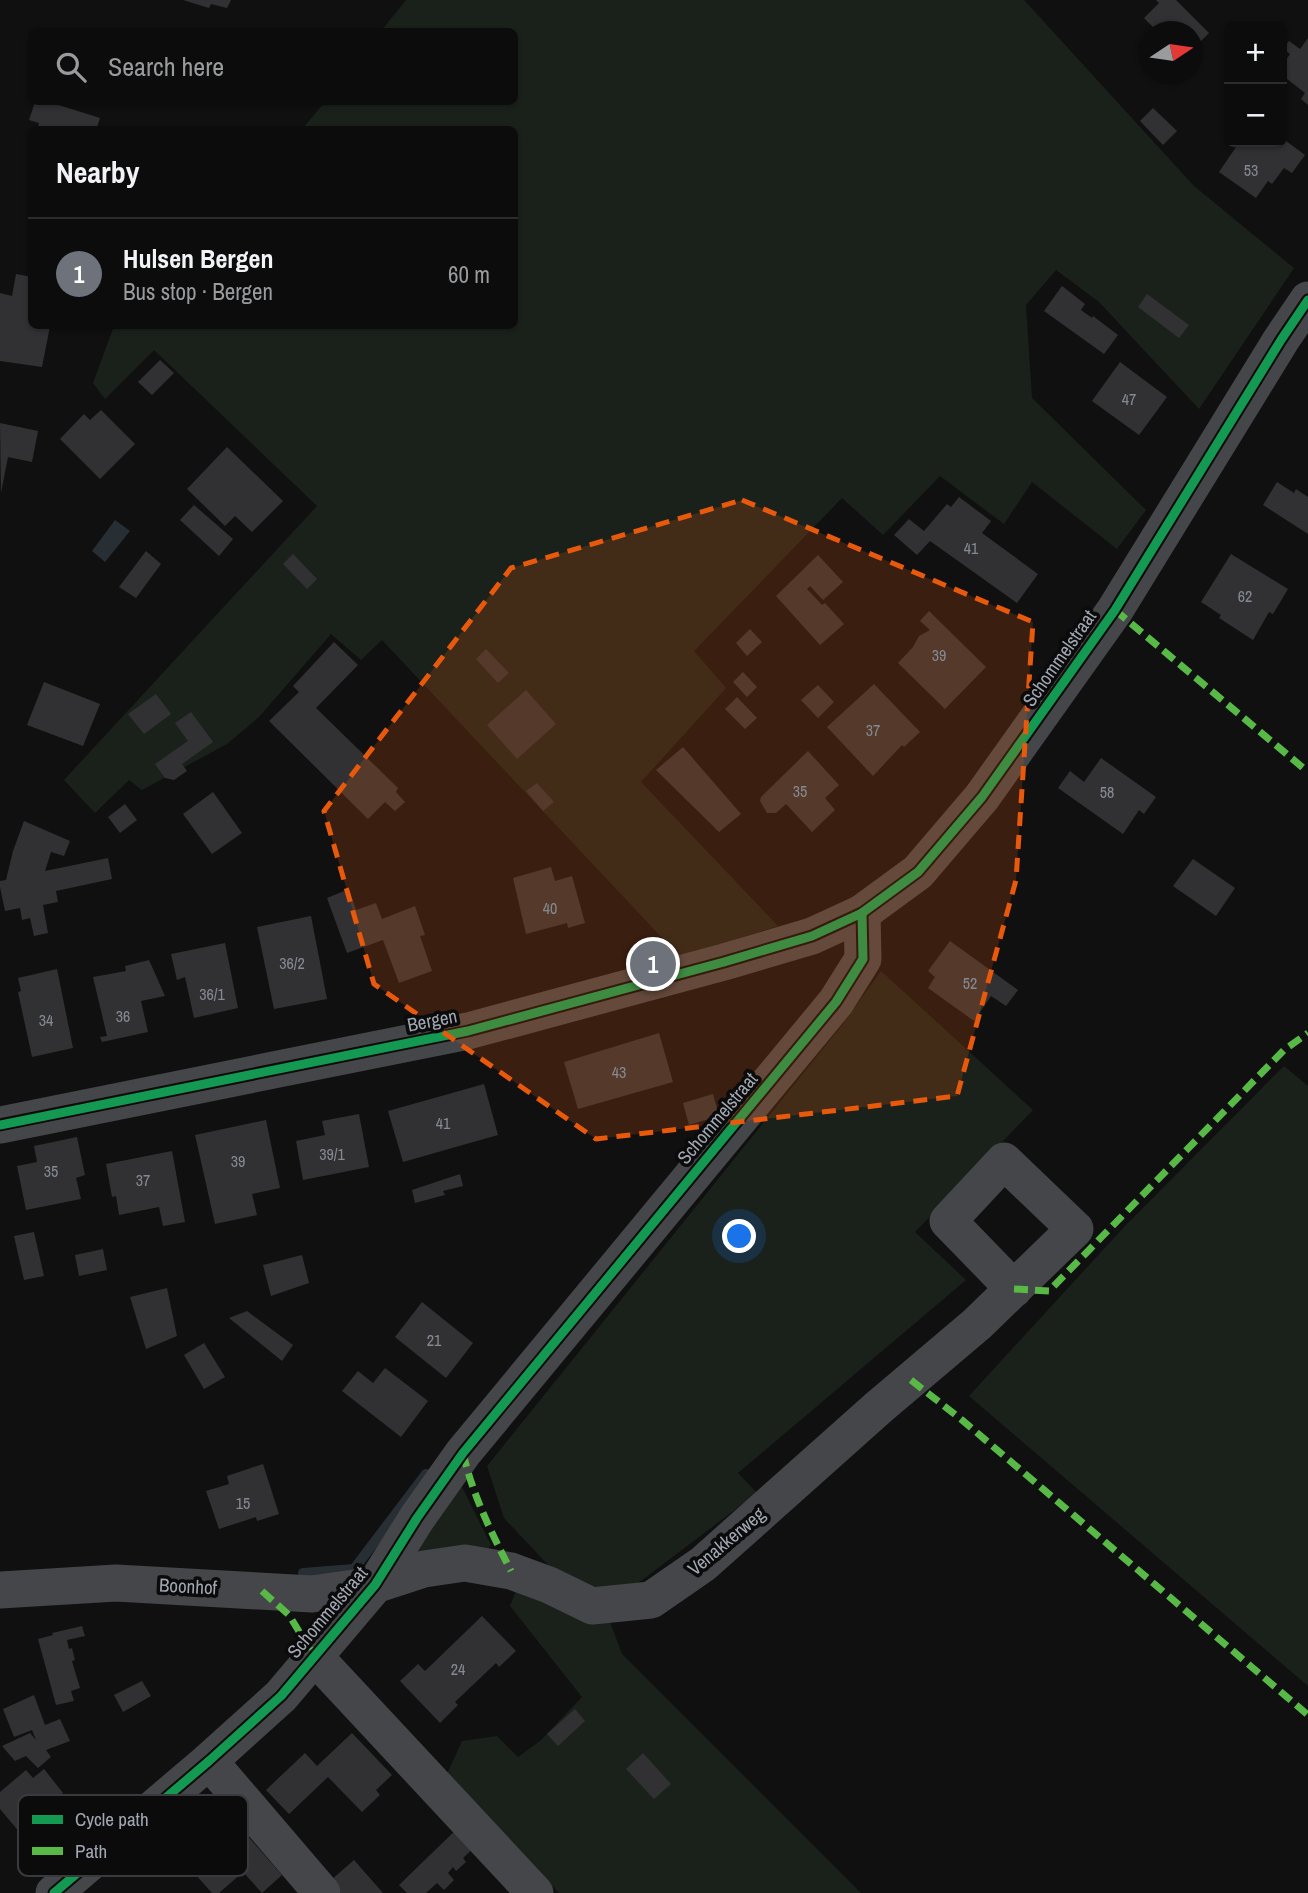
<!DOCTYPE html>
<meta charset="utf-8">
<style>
body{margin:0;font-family:"Archivo Narrow",sans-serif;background:#1a1a1b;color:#f1f3f6}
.controls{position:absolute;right:21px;top:21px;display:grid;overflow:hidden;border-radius:10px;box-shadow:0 2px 5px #0004}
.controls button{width:63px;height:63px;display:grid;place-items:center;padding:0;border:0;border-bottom:2px solid #2c2c2e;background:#0c0c0d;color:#f1f3f6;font:35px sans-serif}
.compass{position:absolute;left:1140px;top:21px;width:63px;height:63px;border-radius:50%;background:#0c0c0d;box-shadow:0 2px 5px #0004;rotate:77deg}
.you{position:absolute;left:740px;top:1237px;width:24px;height:24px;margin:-18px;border:5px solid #fff;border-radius:50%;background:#1a73e8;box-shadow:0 0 0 10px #1a73e833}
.badge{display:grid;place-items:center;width:46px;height:46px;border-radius:50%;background:#6e727a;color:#fff;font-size:23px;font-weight:700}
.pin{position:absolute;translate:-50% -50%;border:4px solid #fff;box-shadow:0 2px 7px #0006}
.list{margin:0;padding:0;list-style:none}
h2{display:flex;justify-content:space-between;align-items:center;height:91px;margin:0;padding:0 28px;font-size:30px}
h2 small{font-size:23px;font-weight:400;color:#9a9b9d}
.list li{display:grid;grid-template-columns:46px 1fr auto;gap:21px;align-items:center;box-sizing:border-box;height:112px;padding:0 28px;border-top:2px solid #2c2c2e}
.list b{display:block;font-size:26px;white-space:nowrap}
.list p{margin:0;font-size:23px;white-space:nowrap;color:#9a9b9d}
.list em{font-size:23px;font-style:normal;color:#9a9b9d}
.icon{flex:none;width:38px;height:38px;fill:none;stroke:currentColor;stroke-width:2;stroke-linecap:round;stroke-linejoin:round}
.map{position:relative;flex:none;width:1308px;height:1893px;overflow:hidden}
.search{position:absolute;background:#0c0c0d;box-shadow:0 2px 5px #0004;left:28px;top:28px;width:490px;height:77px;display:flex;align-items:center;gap:18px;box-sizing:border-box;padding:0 24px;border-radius:10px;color:#9a9b9d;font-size:26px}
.panel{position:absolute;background:#0c0c0d;box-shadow:0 2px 5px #0004;left:28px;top:126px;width:490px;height:203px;border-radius:10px}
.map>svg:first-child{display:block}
.green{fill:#1a211b}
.water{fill:#272e34}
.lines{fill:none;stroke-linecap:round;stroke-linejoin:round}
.stream{stroke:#272e34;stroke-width:10}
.building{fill:#313133}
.minor{stroke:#454649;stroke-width:37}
.quiet{stroke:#58b947;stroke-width:7;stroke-dasharray:14 7;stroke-linecap:butt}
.cycleway-casing{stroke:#0b0b0c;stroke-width:13}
.cycleway{stroke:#139951;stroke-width:9}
.marked{fill:#e8590c;fill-opacity:0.2;stroke:#e8590c;stroke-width:5;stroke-dasharray:14 9;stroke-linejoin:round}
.labels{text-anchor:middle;stroke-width:7;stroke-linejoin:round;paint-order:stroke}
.number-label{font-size:16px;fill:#858a92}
.street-label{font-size:19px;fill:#a1a7b2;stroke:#0b0b0c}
.key{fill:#0b0b0c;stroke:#383a3e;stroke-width:2}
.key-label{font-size:19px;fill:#a1a7b2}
</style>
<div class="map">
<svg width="1308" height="1893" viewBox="0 0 1308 1893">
<rect width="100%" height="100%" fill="#101011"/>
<g class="green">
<path d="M406 0H1024L1194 186 1294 268 1199 409 1099 302 1056 270 1026 305 1032 398 1146 510 1117 549 1032 482 1004 524 940 476 883 535 842 498 694 651 726 688 641 782 778 926 680 957 382 640 361 660 331 634 259 717 227 744 142 790 129 780 95 813 64 780 317 506 154 350 105 399 93 383 114 326H514V130L302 129 325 102H514V32L381 31Z"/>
<path d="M881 971 1033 1110 915 1232 966 1280 738 1473 757 1493 637 1584 597 1592 550 1567 504 1518 487 1466 843 1024Z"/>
<path d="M1284 1066 1308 1086V1686L969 1396 1124 1227Z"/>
<path d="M461 1485 491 1545 487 1550 420 1560 414 1544Z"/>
<path d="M518 1585 610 1622 622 1654 861 1893H559L447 1774 462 1741 497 1736 518 1757 540 1741 582 1697 510 1606Z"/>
</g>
<path class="water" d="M115 520 130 531 105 562 92 551Z"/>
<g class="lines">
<path class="stream" d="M303 1573 354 1569 426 1474"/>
</g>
<g class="building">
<path d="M183 0H231L227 8 211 4 209 8Z"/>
<path d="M1156 0H1176L1209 33 1192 50V32H1158L1144 18 1159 3Z"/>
<path d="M1308 38V105L1301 99 1305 93 1282 75V66L1290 54 1283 49 1289 41 1300 49Z"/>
<path d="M35 102H49L100 118 96 130H37L39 123 29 120Z"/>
<path d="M1153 108 1177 131 1163 145 1140 121Z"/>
<path d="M1282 138 1305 155 1292 173 1284 168 1272 184 1268 181 1256 198 1219 172 1236 147 1230 142H1282Z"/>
<path d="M16 274 32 277V326H50L42 367 0 361V293L12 296Z"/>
<path d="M1062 286 1085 304 1081 310 1092 318 1093 316 1118 335 1104 354 1044 311Z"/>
<path d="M1147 294 1189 325 1179 338 1138 307Z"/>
<path d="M160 360 174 373 152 395 138 382Z"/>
<path d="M1120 362 1167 397 1139 435 1092 401Z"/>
<path d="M101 410 135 444 100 479 60 439 84 414 90 420Z"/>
<path d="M0 423 38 431 32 462 8 457 1 493Z"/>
<path d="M227 447 283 501 252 532 235 516 225 526 187 489Z"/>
<path d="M1277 482 1294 493 1296 489 1308 497V534L1263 505Z"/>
<path d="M959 497 991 521 982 533 1038 574 1017 603 930 541 917 555 894 535 909 519 924 531 947 504 951 507Z"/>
<path d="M194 505 233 539 219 556 180 520Z"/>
<path d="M146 551 161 564 136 598 119 587Z"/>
<path d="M293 554 317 579 307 589 283 564Z"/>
<path d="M1231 554 1288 589 1273 614 1269 612 1253 640 1219 618 1221 615 1201 602Z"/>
<path d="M818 555 843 582 823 600 810 586 807 589 822 605 825 603 844 624 820 645 776 596Z"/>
<path d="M929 611 986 667 945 709 898 663 913 647 919 636 930 630 920 621Z"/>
<path d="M750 629 762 642 747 656 736 643Z"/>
<path d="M334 642 358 665 316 708 398 788 396 792 405 802 395 811 385 802 368 819 269 721 299 692 293 686Z"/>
<path d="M486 649 509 673 498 683 476 659Z"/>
<path d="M743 672 757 687 747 697 733 682Z"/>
<path d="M44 682 100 704 83 746 27 725Z"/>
<path d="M874 684 920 732 904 747 902 745 873 776 827 727Z"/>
<path d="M818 685 834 702 818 718 801 700Z"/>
<path d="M526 690 556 724 517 759 487 725Z"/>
<path d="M156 694 171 714 144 734 128 714Z"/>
<path d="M737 697 757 718 745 729 725 709Z"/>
<path d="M191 712 213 742 182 764 187 771 174 780 165 778 155 764 188 741 175 723Z"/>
<path d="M683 747 741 814 719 832 656 770Z"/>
<path d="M808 751 839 785 825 798 835 810 812 832 786 804 776 813H767L760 801 761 797Z"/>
<path d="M1101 758 1156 797 1144 814 1139 810 1123 834 1058 788 1070 771 1084 782Z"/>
<path d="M537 783 554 802 543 811 526 791Z"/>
<path d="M213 792 242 833 212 854 183 814Z"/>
<path d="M125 804 137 820 120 833 108 817Z"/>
<path d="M24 821 70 841 64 856 51 852 45 871 108 858 112 879 56 891 58 902 43 905 48 933 34 936 30 918 22 920 20 908 5 911 0 887V881L6 880 13 851Z"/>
<path d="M1193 859 1235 888 1216 916 1173 886Z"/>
<path d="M551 867 555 881 572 876 585 923 568 928 567 923 526 934 513 878Z"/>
<path d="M349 889 356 910 376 903 382 919 415 906 425 935 420 936 432 971 399 983 383 940 347 953 327 898Z"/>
<path d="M311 916 327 999 274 1009 257 927Z"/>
<path d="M950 941 1018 990 1006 1006 991 996 974 1021 928 988 935 977 928 971Z"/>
<path d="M225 943 238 1008 194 1018 185 977 177 980 171 954Z"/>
<path d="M149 960 165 996 141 1001 148 1032 102 1042 100 1037 107 1036 93 977 126 971 125 966Z"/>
<path d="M57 969 73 1048 32 1057 18 992 21 991 18 978Z"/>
<path d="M659 1033 673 1082 578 1109 564 1062Z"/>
<path d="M484 1084 498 1135 403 1162 388 1111Z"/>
<path d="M713 1094 719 1116 689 1125 683 1103Z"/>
<path d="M359 1114 369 1167 303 1180 296 1141 325 1135 322 1121Z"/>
<path d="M266 1120 280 1188 252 1194 257 1215 215 1224 195 1135Z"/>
<path d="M77 1137 85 1175 76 1178 81 1199 26 1210 17 1166 37 1162 34 1146Z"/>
<path d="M172 1151 185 1222 163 1226 159 1207 119 1215 116 1196 112 1197 106 1164Z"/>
<path d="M460 1174 463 1186 443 1191 445 1195 415 1203 412 1190Z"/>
<path d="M34 1232 44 1276 24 1280 14 1236Z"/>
<path d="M103 1249 107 1270 79 1276 75 1255Z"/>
<path d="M302 1255 309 1283 271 1296 263 1265Z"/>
<path d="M167 1288 177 1336 146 1349 130 1297Z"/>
<path d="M422 1302 473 1343 446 1378 395 1337Z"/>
<path d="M247 1311 293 1345 282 1361 229 1318Z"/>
<path d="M204 1343 225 1377 204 1389 184 1355Z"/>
<path d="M385 1368 428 1401 401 1437 342 1391 358 1371 373 1383Z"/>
<path d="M263 1464 279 1514 257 1521 256 1517 219 1529 206 1491 229 1484 227 1476Z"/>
<path d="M482 1616 516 1651 499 1667 496 1663 455 1702 458 1705 440 1723 400 1681 418 1664 425 1671Z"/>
<path d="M82 1626 85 1636 67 1640 69 1649 72 1648 75 1660 72 1661 80 1688 71 1691 74 1701 56 1705 38 1639 53 1635 52 1633Z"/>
<path d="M142 1681 151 1696 123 1712 114 1695Z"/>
<path d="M34 1695 45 1725 60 1719 70 1741 46 1750 51 1757 38 1768 26 1756 15 1761 2 1746 30 1733 36 1740 32 1730 14 1737 3 1709Z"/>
<path d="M575 1709 585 1721 558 1746 547 1734Z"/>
<path d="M352 1733 392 1775 376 1790 380 1795 362 1812 328 1777 289 1814 266 1790 305 1753 317 1766Z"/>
<path d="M643 1753 671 1784 654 1799 626 1769Z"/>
<path d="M44 1769 63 1793 50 1803 57 1811 47 1819 44 1815 21 1834 0 1809V1792L26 1770 33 1778Z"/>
<path d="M231 1817 282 1875 262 1893 243 1872 219 1893H212L186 1864 220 1835 217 1830Z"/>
<path d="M461 1825 478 1844 463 1858 466 1862 456 1871 453 1867 448 1873 454 1880 444 1890 437 1883 426 1893H407L399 1885Z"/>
<path d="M354 1860 383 1893H341L330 1881Z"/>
</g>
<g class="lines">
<g class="minor">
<path d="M0 1125 468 1031 724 962 812 936 862 913 918 872 982 797 1115 610 1281 340 1308 300"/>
<path d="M0 1590 116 1583 312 1594 375 1585 424 1569 465 1563 511 1571 549 1585 592 1606 651 1600 703 1564 879 1407 977 1324 1075 1229 1004 1161 948 1221 1014 1289"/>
<path d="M314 1656 535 1893"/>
<path d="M209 1761 322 1893"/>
<path d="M54 1893 209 1761 281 1696 375 1585 417 1518 463 1453 836 1002 863 959 862 913"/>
</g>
<g class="quiet">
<path d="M1115 610 1308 772"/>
<path d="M1014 1289 1049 1291 1284 1050 1308 1033"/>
<path d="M911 1380 962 1420 1308 1715"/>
<path d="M463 1453C473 1496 491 1532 511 1571"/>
<path d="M262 1591 289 1615 314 1656"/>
</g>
<g class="cycleway-casing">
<g id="cycleway">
<path d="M0 1125 468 1031 724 962 812 936 862 913 918 872 982 797 1115 610 1281 340 1308 300"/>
<path d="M54 1893 209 1761 281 1696 375 1585 417 1518 463 1453 836 1002 863 959 862 913"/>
</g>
</g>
<use href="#cycleway" class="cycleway"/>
</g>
<path class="marked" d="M742 500 1033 622 1016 880 957 1096 596 1139 374 984 324 811 511 568Z"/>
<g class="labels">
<g class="number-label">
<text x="1251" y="176">53</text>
<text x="1129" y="405">47</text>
<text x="971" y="554">41</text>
<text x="1245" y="602">62</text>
<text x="939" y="661">39</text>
<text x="873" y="736">37</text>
<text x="800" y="797">35</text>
<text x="1107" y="798">58</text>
<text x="550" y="914">40</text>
<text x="292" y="969">36/2</text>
<text x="970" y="989">52</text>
<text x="212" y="1000">36/1</text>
<text x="123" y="1022">36</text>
<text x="46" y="1026">34</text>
<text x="619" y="1078">43</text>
<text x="443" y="1129">41</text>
<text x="332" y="1160">39/1</text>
<text x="238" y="1167">39</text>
<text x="51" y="1177">35</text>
<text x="143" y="1186">37</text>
<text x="434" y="1346">21</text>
<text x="243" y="1509">15</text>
<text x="458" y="1675">24</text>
</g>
<g class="street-label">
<text transform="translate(1059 658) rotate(-55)" y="7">Schommelstraat</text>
<text transform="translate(432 1020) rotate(-11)" y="7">Bergen</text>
<text transform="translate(717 1118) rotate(-50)" y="7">Schommelstraat</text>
<text transform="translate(726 1541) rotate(-40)" y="7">Venakkerweg</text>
<text transform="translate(188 1586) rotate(3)" y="7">Boonhof</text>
<text transform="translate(327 1612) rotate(-50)" y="7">Schommelstraat</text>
</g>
</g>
<rect x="18" y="1795" width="230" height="81" rx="10" class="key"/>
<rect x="32" y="1815" width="31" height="9" fill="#139951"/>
<rect x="32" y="1847" width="31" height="8" fill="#58b947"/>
<g class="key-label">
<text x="75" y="1826">Cycle path</text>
<text x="75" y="1858">Path</text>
</g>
</svg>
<div class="controls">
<button>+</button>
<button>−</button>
</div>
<svg class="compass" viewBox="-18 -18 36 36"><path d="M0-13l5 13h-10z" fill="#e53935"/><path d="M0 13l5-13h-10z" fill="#9a9b9d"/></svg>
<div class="you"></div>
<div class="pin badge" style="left:653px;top:964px">1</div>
<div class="search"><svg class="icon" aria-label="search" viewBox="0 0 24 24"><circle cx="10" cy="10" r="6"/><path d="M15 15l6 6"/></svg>Search here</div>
<section class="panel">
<h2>Nearby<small></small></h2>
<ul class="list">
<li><span class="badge">1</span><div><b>Hulsen Bergen</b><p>Bus stop · Bergen</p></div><em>60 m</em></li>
</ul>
</section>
</div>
